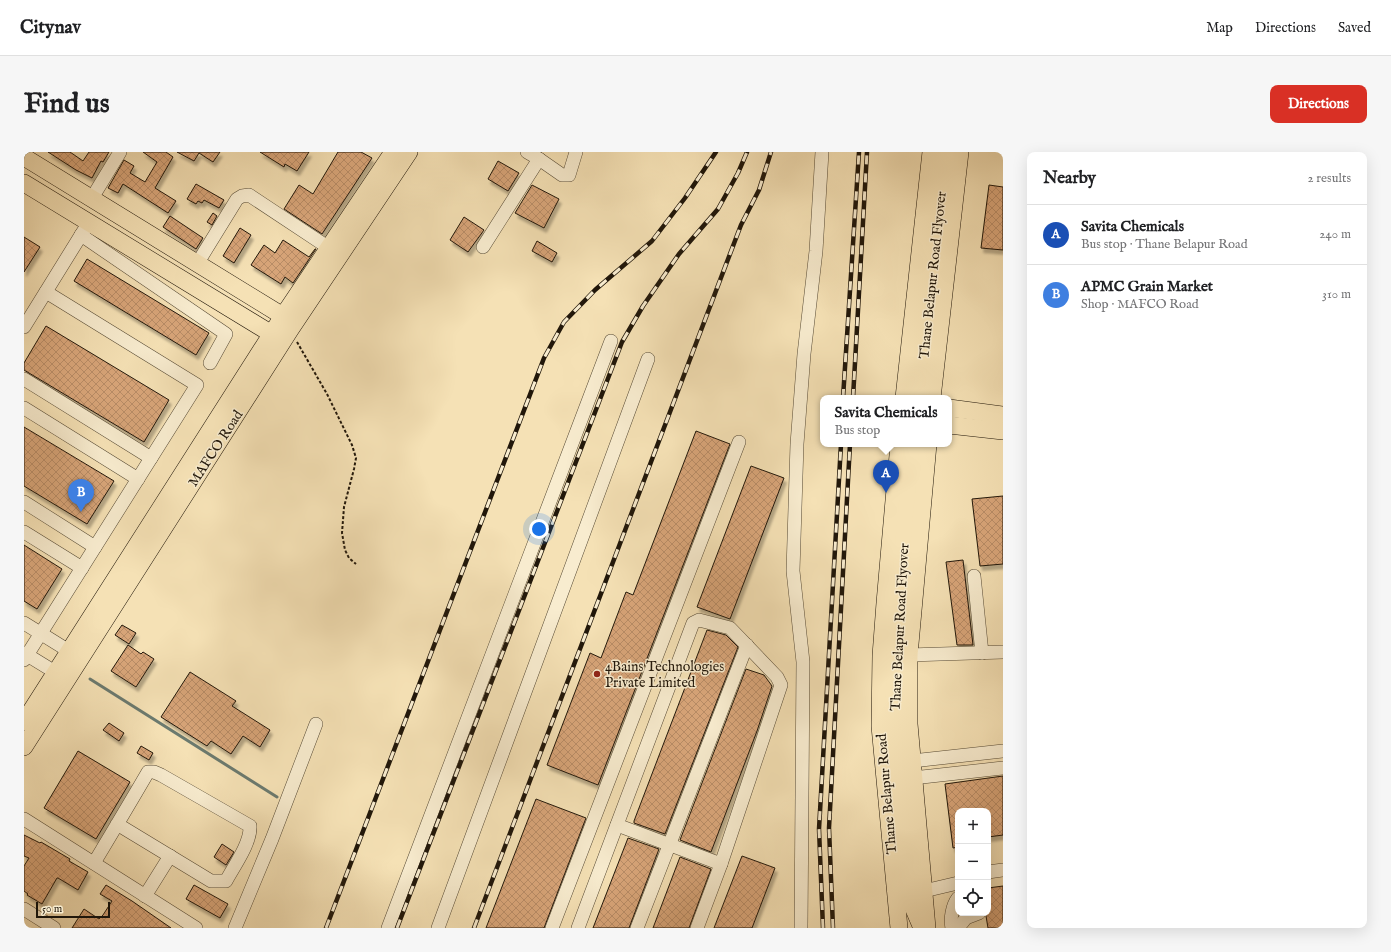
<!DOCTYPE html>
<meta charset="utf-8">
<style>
body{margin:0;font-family:"IM FELL English",serif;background:#f6f6f6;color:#202124}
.controls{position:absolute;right:12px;bottom:12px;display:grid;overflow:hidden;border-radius:8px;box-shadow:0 4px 16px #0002}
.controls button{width:36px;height:36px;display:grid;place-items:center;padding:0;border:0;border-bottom:1px solid #e0e0e0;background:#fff;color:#202124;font:20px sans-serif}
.scale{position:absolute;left:12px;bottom:10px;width:74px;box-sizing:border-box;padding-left:4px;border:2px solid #21170a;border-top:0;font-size:11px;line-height:14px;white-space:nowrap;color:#21170a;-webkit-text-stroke:3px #f8eccf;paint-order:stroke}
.you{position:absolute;left:515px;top:377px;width:14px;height:14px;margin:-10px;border:3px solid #fff;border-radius:50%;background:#1a73e8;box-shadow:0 0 0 6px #1a73e833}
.badge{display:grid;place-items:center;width:26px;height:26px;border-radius:50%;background:#d93025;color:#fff;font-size:13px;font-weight:700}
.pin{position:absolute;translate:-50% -33px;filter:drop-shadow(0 1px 2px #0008)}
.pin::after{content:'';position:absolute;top:21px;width:14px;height:12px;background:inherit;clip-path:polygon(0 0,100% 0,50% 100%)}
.popup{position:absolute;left:796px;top:243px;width:132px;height:52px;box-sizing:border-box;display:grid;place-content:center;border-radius:8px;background:#fff;filter:drop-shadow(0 1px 3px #0005);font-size:13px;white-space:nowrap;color:#757577}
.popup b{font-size:15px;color:#202124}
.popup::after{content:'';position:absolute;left:50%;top:100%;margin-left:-8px;border:8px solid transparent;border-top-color:#fff}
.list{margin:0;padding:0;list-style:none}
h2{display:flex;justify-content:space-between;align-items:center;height:52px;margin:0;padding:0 16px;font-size:17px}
h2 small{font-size:13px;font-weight:400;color:#757577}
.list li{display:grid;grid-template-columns:26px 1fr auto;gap:12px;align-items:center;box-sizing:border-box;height:60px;padding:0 16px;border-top:1px solid #e0e0e0}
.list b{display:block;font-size:15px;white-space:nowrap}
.list p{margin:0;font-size:13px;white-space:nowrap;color:#757577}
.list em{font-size:13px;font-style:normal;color:#757577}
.icon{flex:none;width:22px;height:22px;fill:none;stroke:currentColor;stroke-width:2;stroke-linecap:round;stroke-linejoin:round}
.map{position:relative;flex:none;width:979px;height:776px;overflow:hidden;border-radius:8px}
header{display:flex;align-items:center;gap:24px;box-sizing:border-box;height:56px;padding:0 20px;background:#fff;border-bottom:1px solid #e0e0e0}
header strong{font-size:19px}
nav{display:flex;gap:22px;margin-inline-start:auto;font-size:14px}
.intro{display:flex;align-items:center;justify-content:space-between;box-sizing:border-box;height:96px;padding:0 24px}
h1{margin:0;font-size:28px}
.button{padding:10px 18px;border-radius:8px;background:#d93025;color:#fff;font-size:14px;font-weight:700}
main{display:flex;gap:24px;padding:0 24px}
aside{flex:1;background:#fff;border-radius:8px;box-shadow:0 4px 16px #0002}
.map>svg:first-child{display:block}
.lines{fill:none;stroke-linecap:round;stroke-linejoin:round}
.stream{stroke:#6b7a6f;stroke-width:3}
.building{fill:url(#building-cross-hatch);stroke:#21170a;filter:url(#shadow)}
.minor-casing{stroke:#564a35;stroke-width:14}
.major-casing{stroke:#21170a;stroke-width:18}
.path{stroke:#21170a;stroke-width:2;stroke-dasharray:3 2;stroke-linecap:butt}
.minor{stroke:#f8eccf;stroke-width:13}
.major{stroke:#f5e1b5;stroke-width:17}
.rail-casing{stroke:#21170a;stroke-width:4.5}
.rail{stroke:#f8eccf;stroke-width:3;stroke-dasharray:9;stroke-linecap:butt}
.poi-dot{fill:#8f2418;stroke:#f8eccf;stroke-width:1.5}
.labels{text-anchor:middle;stroke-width:3;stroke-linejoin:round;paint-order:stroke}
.street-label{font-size:14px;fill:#21170a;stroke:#f8eccf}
.poi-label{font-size:14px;fill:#21170a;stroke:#f8eccf;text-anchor:start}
</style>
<header>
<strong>Citynav</strong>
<nav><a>Map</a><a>Directions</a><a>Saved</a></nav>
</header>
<div class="intro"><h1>Find us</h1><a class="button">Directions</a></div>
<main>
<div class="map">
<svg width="979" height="776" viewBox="0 0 979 776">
<defs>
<pattern id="building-cross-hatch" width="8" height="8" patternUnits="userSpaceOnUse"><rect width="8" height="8" fill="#d7a478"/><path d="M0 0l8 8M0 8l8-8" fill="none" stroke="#b88c66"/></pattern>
<filter id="shadow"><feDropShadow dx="2.5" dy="4.5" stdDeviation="1" flood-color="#0004"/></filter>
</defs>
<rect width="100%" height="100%" fill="#f5e1b5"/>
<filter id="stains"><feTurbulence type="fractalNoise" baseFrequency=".005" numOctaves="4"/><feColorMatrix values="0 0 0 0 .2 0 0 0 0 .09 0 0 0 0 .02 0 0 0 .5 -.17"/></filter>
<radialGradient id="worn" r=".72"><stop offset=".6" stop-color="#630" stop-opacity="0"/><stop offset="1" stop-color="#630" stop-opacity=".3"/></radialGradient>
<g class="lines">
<path class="stream" d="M66 527 253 645"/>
</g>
<g class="building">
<path d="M24 0H46L59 9 65 0H85L79 10 77 9 68 26 52 18Z"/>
<path d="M119 0H142L149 5 131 36 152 49 144 61 99 32 94 41 84 36 100 8 110 14 106 21 121 30 133 10Z"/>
<path d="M153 0H196L189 10 175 1 170 9Z"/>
<path d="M236 0H285L273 19 261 12 260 15Z"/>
<path d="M314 0H337L348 6 298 82 260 57 275 33 289 42Z"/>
<path d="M474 9 495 21 484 39 464 27Z"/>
<path d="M172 32 200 48 195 56 180 48 178 51 174 49 172 52 163 47Z"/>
<path d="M508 33 535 47 520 76 491 61Z"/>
<path d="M965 33 979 35V98L957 96Z"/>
<path d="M189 61 193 64 188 73 183 70Z"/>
<path d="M146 64 179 86 172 97 139 75Z"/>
<path d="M440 65 460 78 444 100 426 88Z"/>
<path d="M216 76 227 83 210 111 199 104Z"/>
<path d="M0 85 16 95 0 120Z"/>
<path d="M259 88 285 105 291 97H292L269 131 261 125 257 132 227 113 240 93 251 101Z"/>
<path d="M513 89 533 101 528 110 508 99Z"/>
<path d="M63 107 185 181 172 203 50 129Z"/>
<path d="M22 174 145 248 120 290 0 218V211Z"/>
<path d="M0 275 90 329 63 372 0 334Z"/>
<path d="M672 279 706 292 574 633 523 613 566 501 577 506 602 440 609 443Z"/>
<path d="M727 314 760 326 706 467 673 455Z"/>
<path d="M979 344V412L956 414 948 347Z"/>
<path d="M0 393 38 417 13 457 0 449Z"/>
<path d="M939 408 949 493H933L922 410Z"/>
<path d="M98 473 112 481 105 492 91 483Z"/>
<path d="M683 478 702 483 714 495 641 682 610 671V669Z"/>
<path d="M104 493 117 502 119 500 130 507 112 535 87 519Z"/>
<path d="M722 517 740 523 748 534 733 579 687 700 656 688Z"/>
<path d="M166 520 212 549 208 554 246 578 236 595 219 584 207 602 187 589 183 594 137 565Z"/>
<path d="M85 571 100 581 95 589 79 578Z"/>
<path d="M117 594 129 601 125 608 113 601Z"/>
<path d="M54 599 106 630 72 687 20 656Z"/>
<path d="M979 624V683L964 685V659H934V695L929 696 921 632Z"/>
<path d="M512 647 562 666 520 776H462Z"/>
<path d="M0 683 16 691 17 690 46 707 45 709 64 720 54 738 34 726H33L18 752 3 743 4 742 0 739V714L5 706 0 704Z"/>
<path d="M604 686 635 697 605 776H569Z"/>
<path d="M198 692 210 700 202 713 190 705Z"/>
<path d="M718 704 751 716 728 776H690Z"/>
<path d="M656 705 687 717 665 776H629Z"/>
<path d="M82 733 108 749 147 776H48L60 757 75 767 79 763 88 749 76 742Z"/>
<path d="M170 733 204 752 196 766 162 747Z"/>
<path d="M979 734V776H964L962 764 963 761H964V736Z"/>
</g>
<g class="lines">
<g class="minor-casing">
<g id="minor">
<path d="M515 7 538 23H545L552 0"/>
<path d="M68 46 96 0"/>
<path d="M57 83 202 182 186 211"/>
<path d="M459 95 515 7 503 0"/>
<path d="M173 112 213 47 218 44 225 43 305 96"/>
<path d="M0 175 62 75"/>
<path d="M0 227 127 306"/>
<path d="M0 256 114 327"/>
<path d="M0 350 71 395"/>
<path d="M0 380 58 416"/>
<path d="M950 424 958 501"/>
<path d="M0 471 53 504"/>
<path d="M0 501 39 525"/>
<path d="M885 503 979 500"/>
<path d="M0 508 173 233 22 140"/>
<path d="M888 609 979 599"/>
<path d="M889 626 979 616"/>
<path d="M0 667 172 776"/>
<path d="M593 673 697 712"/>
<path d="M70 711C88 681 106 651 124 620H130L137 623 226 674C227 691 210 714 202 729H187L93 672"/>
<path d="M964 720 979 718"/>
<path d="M900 739 934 731"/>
<path d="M121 744 146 704"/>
<path d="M0 757 30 776"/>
<path d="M938 771 942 766 955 761"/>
<path d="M211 776 248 687 292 572"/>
<path d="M364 776 587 189"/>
<path d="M414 776 624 207"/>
<path d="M528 776 715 290"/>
<path d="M554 776 669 471 675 468 706 476 753 525 757 533 697 712 673 776"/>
<path d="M613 776 723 493"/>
<path d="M777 776 779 510 769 419 773 292 780 202 792 99 798 0"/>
<path d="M928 776C926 767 928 754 934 746"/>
</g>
</g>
<g class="major-casing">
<g id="major">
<path d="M0 5 267 169"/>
<path d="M0 31 256 187"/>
<path d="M880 246 907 0"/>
<path d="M894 246 921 0"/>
<path d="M908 246 936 0"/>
<path d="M925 256 979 263"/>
<path d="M925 273 979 279"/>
<path d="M875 292 861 451 857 504 856 574 875 776"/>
<path d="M889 292 874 452 871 503 870 573 886 748 898 776"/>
<path d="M0 570 259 164 369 0"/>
<path d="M0 595 266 178 385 0"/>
<path d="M903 776 885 572V503L904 292"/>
</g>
</g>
<path class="path" d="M273 190 303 242 328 293 332 306 330 317 320 355 318 381 321 398 325 406 332 412"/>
<use href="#minor" class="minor"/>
<use href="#major" class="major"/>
<g class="rail-casing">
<g id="rail">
<path d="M819 246 835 0"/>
<path d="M829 246 843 0"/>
<path d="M302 776 520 206 540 170 571 138 628 89 661 46 692 0"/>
<path d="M373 776 598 190 619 154 655 102 694 57 714 21 723 0"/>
<path d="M450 776 717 73 735 38 747 0"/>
<path d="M799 776 795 677 817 292"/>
<path d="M809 776 805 676 826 292"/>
</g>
</g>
<use href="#rail" class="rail"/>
</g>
<circle class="poi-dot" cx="573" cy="522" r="4"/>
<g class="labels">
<g class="street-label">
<text transform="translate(908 123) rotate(-84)" y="5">Thane Belapur Road Flyover</text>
<text transform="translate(191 296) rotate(-57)" y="5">MAFCO Road</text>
<text transform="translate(875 475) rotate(-87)" y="5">Thane Belapur Road Flyover</text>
<text transform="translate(862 642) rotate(-95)" y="5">Thane Belapur Road</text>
</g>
<g class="poi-label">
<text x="581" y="519">4Bains Technologies<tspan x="581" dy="16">Private Limited</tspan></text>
</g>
</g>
<rect width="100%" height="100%" filter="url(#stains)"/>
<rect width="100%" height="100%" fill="url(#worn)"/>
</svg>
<div class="controls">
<button>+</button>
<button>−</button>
<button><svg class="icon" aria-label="locate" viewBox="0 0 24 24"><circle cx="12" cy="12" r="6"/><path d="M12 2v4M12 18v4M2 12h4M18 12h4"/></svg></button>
</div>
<div class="scale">50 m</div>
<div class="you"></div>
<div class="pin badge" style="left:862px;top:341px;background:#1a4fb4">A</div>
<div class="popup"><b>Savita Chemicals</b>Bus stop</div>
<div class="pin badge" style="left:57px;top:360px;background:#3f7fe0">B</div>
</div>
<aside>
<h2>Nearby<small>2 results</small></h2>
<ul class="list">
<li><span class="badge" style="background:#1a4fb4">A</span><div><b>Savita Chemicals</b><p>Bus stop · Thane Belapur Road</p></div><em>240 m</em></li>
<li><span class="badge" style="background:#3f7fe0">B</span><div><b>APMC Grain Market</b><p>Shop · MAFCO Road</p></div><em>310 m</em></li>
</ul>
</aside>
</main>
